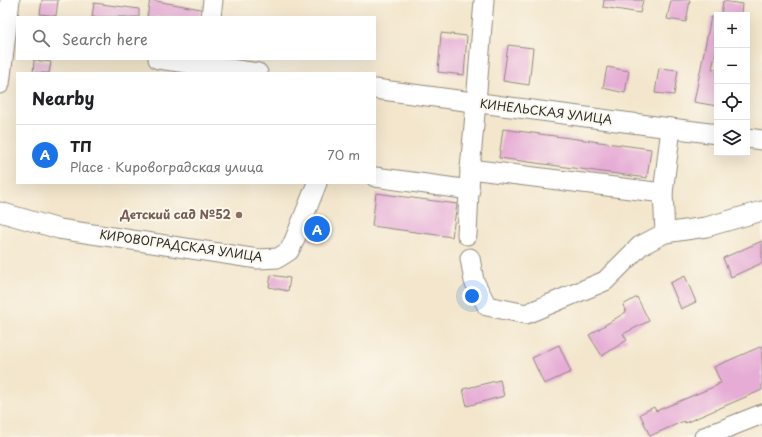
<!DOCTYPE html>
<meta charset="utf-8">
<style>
body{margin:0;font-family:"Playpen Sans",sans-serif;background:#f6f6f6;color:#202124}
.controls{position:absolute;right:12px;top:12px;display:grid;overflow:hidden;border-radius:0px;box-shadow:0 4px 16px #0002}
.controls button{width:36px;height:36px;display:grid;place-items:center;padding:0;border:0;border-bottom:1px solid #e0e0e0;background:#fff;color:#202124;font:20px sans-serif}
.you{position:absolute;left:472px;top:296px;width:14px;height:14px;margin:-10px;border:3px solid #fff;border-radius:50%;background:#1a73e8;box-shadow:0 0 0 6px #1a73e833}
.badge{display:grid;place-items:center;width:26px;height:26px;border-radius:50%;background:#1a73e8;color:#fff;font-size:13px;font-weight:700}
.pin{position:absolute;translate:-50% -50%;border:2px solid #fff;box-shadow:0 1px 4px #0006}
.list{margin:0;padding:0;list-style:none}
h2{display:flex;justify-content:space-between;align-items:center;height:52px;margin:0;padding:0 16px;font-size:17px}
h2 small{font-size:13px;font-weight:400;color:#757577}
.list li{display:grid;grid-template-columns:26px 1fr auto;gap:12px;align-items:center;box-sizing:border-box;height:60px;padding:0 16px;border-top:1px solid #e0e0e0}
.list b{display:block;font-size:15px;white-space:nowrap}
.list p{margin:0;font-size:13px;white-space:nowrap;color:#757577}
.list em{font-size:13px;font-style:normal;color:#757577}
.icon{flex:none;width:22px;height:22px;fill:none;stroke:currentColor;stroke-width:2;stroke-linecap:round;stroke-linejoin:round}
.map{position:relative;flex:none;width:762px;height:437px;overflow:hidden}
.search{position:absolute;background:#fff;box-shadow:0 4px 16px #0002;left:16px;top:16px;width:360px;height:44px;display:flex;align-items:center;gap:10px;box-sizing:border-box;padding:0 14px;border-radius:0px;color:#757577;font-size:15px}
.panel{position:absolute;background:#fff;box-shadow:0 4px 16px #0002;left:16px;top:72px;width:360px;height:112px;border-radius:0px}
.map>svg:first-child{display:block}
.building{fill:#e6acd6}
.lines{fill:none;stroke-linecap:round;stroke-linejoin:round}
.minor-casing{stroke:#8f887c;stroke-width:21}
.minor{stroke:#fff;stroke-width:19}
.education-dot{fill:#8d6e63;stroke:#fbf7ec;stroke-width:1.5}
.labels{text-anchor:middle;stroke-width:4;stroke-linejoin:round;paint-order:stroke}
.street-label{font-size:12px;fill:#2b2b2b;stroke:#fbf7ec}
.education-label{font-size:12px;font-weight:bold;fill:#785e54;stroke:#fbf7ec;text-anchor:end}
</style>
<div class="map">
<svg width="762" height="437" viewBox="0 0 762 437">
<rect width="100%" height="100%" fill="#fbf7ec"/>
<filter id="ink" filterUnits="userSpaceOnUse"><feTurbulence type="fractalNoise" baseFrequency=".025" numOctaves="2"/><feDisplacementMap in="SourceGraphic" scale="8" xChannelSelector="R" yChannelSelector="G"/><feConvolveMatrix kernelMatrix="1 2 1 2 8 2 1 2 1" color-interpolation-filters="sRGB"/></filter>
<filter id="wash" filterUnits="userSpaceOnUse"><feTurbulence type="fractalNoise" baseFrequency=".012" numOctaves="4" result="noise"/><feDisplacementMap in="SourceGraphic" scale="16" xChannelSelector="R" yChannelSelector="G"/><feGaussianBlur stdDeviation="0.9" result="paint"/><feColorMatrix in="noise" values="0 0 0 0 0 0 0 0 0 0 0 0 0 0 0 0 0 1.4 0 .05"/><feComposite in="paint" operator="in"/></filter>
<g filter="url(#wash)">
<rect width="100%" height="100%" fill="#f3e6cc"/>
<g id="blocks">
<g class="building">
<path d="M42 0H58L56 16 40 14Z"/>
<path d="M150 0 201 9 200 17H147Z"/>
<path d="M604 0H643L640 13 603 7Z"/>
<path d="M671 0H690L686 22 667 19Z"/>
<path d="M723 1 742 4 741 15H721Z"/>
<path d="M94 3 139 9V17H92Z"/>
<path d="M711 17H717V47L712 69H717V106L694 102Z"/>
<path d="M441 33 467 36 464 75 438 72Z"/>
<path d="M508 45 533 48 529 85 503 81Z"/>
<path d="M34 60 51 62 49 73H33Z"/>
<path d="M607 67 629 71 625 93 603 88Z"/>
<path d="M659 68 678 70 674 95 655 93Z"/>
<path d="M503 129 651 149 647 178 499 158Z"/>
<path d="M376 193 457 204 452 237 372 226Z"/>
<path d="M315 217 326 218 323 242 309 240 310 230Z"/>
<path d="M762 241V263L731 277 723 258Z"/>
<path d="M271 275 290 278 288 291 269 287Z"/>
<path d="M685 276 696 302 681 309 670 283Z"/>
<path d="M637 297 649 321 623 334 627 340 602 356 589 335 626 312 623 305Z"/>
<path d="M559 345 571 372 544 384 532 358Z"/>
<path d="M762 346V390L685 423 684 421 650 436 640 414 654 407 656 411 718 385 717 384 721 383 714 367Z"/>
<path d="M500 380 504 396 467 406 463 389Z"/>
</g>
</g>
</g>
<g filter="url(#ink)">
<use href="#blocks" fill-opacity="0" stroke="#8f887c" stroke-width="1"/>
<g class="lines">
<g class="minor-casing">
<g id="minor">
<path d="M211 17 213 0"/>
<path d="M158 59 258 73"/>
<path d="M0 84 10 0"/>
<path d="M375 89C489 105 603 119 717 134"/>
<path d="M747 138 762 140"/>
<path d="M470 169 663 193"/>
<path d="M375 177 470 190"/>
<path d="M0 212 59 229 258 259 278 258 289 251 294 241 317 183"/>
<path d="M665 233 706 227 762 211"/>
<path d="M467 235 470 169 476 103 484 0"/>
<path d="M470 258 474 281 487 306 526 314 605 281 640 246 665 233 663 193 671 128"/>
<path d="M704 437 762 414"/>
</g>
</g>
<use href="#minor" class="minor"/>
</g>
</g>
<circle class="education-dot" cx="239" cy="215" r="4"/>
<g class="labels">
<g class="street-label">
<text transform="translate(546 112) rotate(7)" y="4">КИНЕЛЬСКАЯ УЛИЦА</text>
<text transform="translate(181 246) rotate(8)" y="4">КИРОВОГРАДСКАЯ УЛИЦА</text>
</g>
<g class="education-label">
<text x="231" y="219">Детский сад №52</text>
</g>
</g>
</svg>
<div class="controls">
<button>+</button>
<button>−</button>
<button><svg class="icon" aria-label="locate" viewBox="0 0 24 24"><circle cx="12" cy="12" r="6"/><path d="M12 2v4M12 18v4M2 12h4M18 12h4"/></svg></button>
<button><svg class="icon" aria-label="layers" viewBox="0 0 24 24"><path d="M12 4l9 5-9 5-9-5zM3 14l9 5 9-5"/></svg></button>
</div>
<div class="you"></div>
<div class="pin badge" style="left:317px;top:229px">A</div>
<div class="search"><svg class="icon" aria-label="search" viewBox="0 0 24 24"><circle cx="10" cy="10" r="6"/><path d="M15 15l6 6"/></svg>Search here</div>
<section class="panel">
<h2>Nearby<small></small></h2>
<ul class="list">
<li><span class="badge">A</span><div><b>ТП</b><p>Place · Кировоградская улица</p></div><em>70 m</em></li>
</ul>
</section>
</div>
